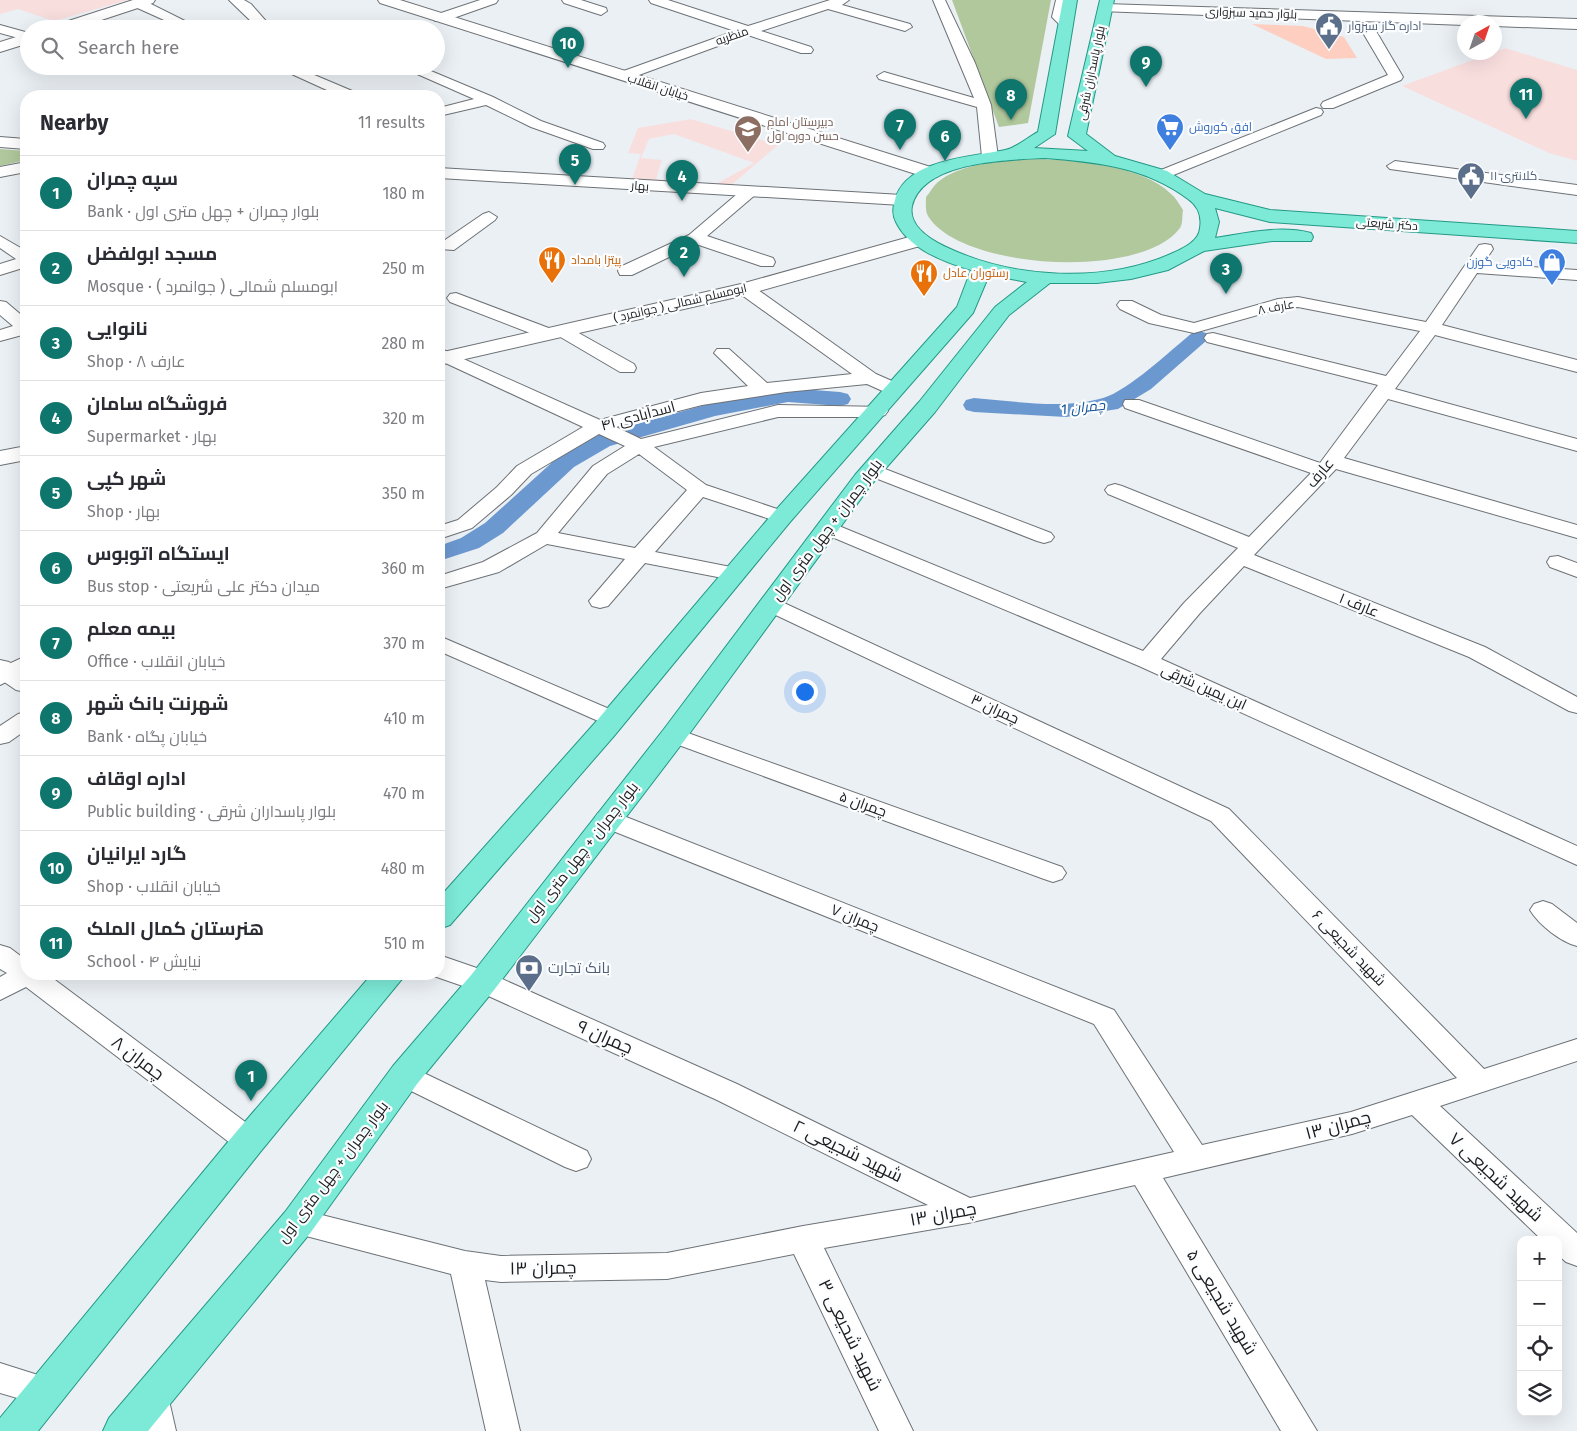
<!DOCTYPE html>
<meta charset="utf-8">
<style>
body{margin:0;font-family:"Fira Sans",Cairo,sans-serif;background:#f2f2f3;color:#2b2b33}
.controls{position:absolute;right:15px;bottom:15px;display:grid;overflow:hidden;border-radius:10px;box-shadow:0 5px 20px #0002}
.controls button{width:45px;height:45px;display:grid;place-items:center;padding:0;border:0;border-bottom:1px solid #e1e1e2;background:#fff;color:#2b2b33;font:25px sans-serif}
.compass{position:absolute;left:1457px;top:15px;width:45px;height:45px;border-radius:50%;background:#fff;box-shadow:0 5px 20px #0002;rotate:40deg}
.you{position:absolute;left:804px;top:691px;width:18px;height:18px;margin:-12px;border:4px solid #fff;border-radius:50%;background:#1a73e8;box-shadow:0 0 0 8px #1a73e833}
.badge{display:grid;place-items:center;width:32px;height:32px;border-radius:50%;background:#0f766e;color:#fff;font-size:16px;font-weight:700}
.pin{position:absolute;translate:-50% -41px;filter:drop-shadow(0 1px 2px #0008)}
.pin::after{content:'';position:absolute;top:26px;width:18px;height:15px;background:inherit;clip-path:polygon(0 0,100% 0,50% 100%)}
.list{margin:0;padding:0;list-style:none}
h2{display:flex;justify-content:space-between;align-items:center;height:65px;margin:0;padding:0 20px;font-size:21px}
h2 small{font-size:16px;font-weight:400;color:#7c7c81}
.list li{display:grid;grid-template-columns:32px 1fr auto;gap:15px;align-items:center;box-sizing:border-box;height:75px;padding:0 20px;border-top:1px solid #e1e1e2}
.list b{display:block;font-size:19px;white-space:nowrap}
.list p{margin:0;font-size:16px;white-space:nowrap;color:#7c7c81}
.list em{font-size:16px;font-style:normal;color:#7c7c81}
.icon{flex:none;width:28px;height:28px;fill:none;stroke:currentColor;stroke-width:2;stroke-linecap:round;stroke-linejoin:round}
.map{position:relative;flex:none;width:1577px;height:1431px;overflow:hidden}
.search{position:absolute;background:#fff;box-shadow:0 5px 20px #0002;left:20px;top:20px;width:425px;height:55px;display:flex;align-items:center;gap:12px;box-sizing:border-box;padding:0 18px;border-radius:28px;color:#7c7c81;font-size:19px}
.panel{position:absolute;background:#fff;box-shadow:0 5px 20px #0002;left:20px;top:90px;width:425px;height:890px;border-radius:20px}
.map>svg:first-child{display:block}
.education{fill:#f9dede;fill-rule:evenodd}
.green{fill:#b0c89c}
.lines{fill:none;stroke-linecap:round;stroke-linejoin:round}
.canal{fill:#6c98d0;fill-rule:evenodd}
.building{fill:#fecec0}
.minor-casing{stroke:#6d7276;stroke-width:2}
.tertiary-casing{stroke:#6d7276;stroke-width:2}
.secondary-casing{stroke:#6d7276;stroke-width:2}
.primary-casing{stroke:#239985;stroke-width:2}
.minor{fill:#fff;fill-rule:evenodd}
.tertiary{fill:#fff;fill-rule:evenodd}
.secondary{fill:#fff;fill-rule:evenodd}
.primary{fill:#7dead7;fill-rule:evenodd}
.labels{text-anchor:middle;stroke-width:4.5;stroke-linejoin:round;paint-order:stroke}
.far-street-label{font-size:12px;fill:#1b1c1e;stroke:#fbfdff}
.far-service-label{font-size:12px;fill:#4e5e75;stroke:#fbfdff;text-anchor:start}
.far-education-label{font-size:12px;fill:#785e54;stroke:#fbfdff;text-anchor:start}
.far-shop-label{font-size:12px;fill:#366cbe;stroke:#fbfdff;text-anchor:start}
.far-food-label{font-size:12px;fill:#c56008;stroke:#fbfdff;text-anchor:start}
.far-water-label{font-size:14px;font-style:italic;fill:#114e91;stroke:#fbfdff}
.street-label{font-size:15px;fill:#1b1c1e;stroke:#fbfdff}
.service-label{font-size:15px;fill:#4e5e75;stroke:#fbfdff;text-anchor:start}
.near-street-label{font-size:18px;fill:#1b1c1e;stroke:#fbfdff}
</style>
<div class="map">
<svg width="1577" height="1431" viewBox="0 0 1577 1431">
<rect width="100%" height="100%" fill="#ebf0f5"/>
<g class="education">
<path d="M0 0H128L54 21 18 9 0 14Z"/>
<path d="M1505 48 1577 70V161L1549 153 1402 86Z"/>
<path d="M691 119 778 145 728 188 632 179 641 154 628 153 638 128ZM674 134 754 163 716 184 656 179 662 160 641 158 649 139Z"/>
</g>
<g class="green">
<path d="M952 0H1051L1028 123 999 127Z"/>
<path d="M0 149 26 151V160L0 166Z"/>
<path d="M1035 159C1073 160 1143 165 1171 194 1176 198 1179 204 1183 210 1182 215 1183 224 1180 228 1142 280 961 270 928 216 925 211 926 203 926 197 930 193 933 186 938 182 963 162 1004 161 1035 159Z"/>
</g>
<g class="lines">
<g class="canal">
<path d="M1199 331 1206 333 1209 337 1206 341 1151 389 1118 409 1066 417 974 412 966 410 963 405 966 400 974 398C1015 401 1063 410 1103 398 1128 391 1171 350 1192 333Z"/>
<path d="M788 388 840 392 848 394 851 399 848 404 840 406 788 402 715 416 610 446 574 467 503 533 479 548 439 561V546L461 538 485 523 558 457 594 436 712 403Z"/>
</g>
</g>
<path class="building" d="M1252 24 1303 26 1344 37 1357 58 1326 59Z"/>
<g class="lines">
<g class="minor-casing">
<g id="minor">
<path d="M135 0H143L201 29H184L133 6 132 3Z"/>
<path d="M229 0H244L251 4 273 29H259Z"/>
<path d="M480 0H498L496 3 445 21H435L434 18 435 15Z"/>
<path d="M562 0H581L606 8 607 11 601 15 564 3Z"/>
<path d="M649 0H668L748 26 830 0H849L842 5 910 24 912 27 905 31 828 9 761 31 811 47 813 50 811 53H801L748 35 628 79H618L616 76 618 73 735 31 651 3Z"/>
<path d="M933 0H945L975 63 991 105 998 157 995 160 990 162 982 157 977 107 879 79 877 76 884 72 974 98Z"/>
<path d="M1056 0H1068L1065 16 1072 22 1070 25H1060L1052 17Z"/>
<path d="M1366 22 1373 26 1403 77 1401 80 1333 108H1323L1321 105 1323 102 1388 75 1359 26Z"/>
<path d="M0 25 29 33V41L0 33Z"/>
<path d="M274 66H293L357 93 359 96H340Z"/>
<path d="M399 66H419L493 97 541 121 603 143 605 146 603 149H593L531 127 486 105 439 116V108L474 99Z"/>
<path d="M1316 108 1321 109 1323 112 1321 115 1166 178H1156L1153 175 1156 172Z"/>
<path d="M1395 161 1577 185V195L1390 169 1387 166Z"/>
<path d="M26 162V172L0 177V167Z"/>
<path d="M749 187 755 189 757 192 755 195 707 236 773 258 775 262 773 266H761L696 244 632 275H620L618 271 620 267 689 235 743 189Z"/>
<path d="M489 212 497 217 495 220 454 250 439 249V239L445 240 483 214Z"/>
<path d="M0 236 26 251V267L0 275V264L16 259 0 248Z"/>
<path d="M1485 244 1491 245 1493 249 1483 264 1577 270V280L1477 273 1442 325 1577 360V372L1435 335 1395 389 1577 439V451L1388 399 1344 458 1577 525V538L1336 469 1254 555 1485 647 1577 697V713L1569 711 1469 657 1244 566 1200 613 1161 659 1577 846V865L1139 666 820 532 817 528 820 524 827 522 834 524 1143 651 1184 603 1238 548 1108 494 1105 490 1108 486 1115 484 1122 486 1249 537 1311 473 1125 408 1123 404 1125 400H1139L1320 463 1378 385 1207 342 1204 338 1207 334 1213 333 1386 376 1420 331 1298 307 1279 309 1194 333 1149 323 1120 309 1117 305 1120 301H1132L1161 315 1194 323 1278 299 1298 297 1426 322 1479 245Z"/>
<path d="M745 284 751 285 876 374 901 385 903 389 901 393H887L867 384 786 392 702 405 616 427 641 439 778 405 885 407 888 411 885 415 878 417H778L654 447 706 485 789 513 792 517 789 521 782 523 703 497 655 552 741 569 744 574 741 579 733 580 645 563 608 606 600 608 592 606 589 601 625 559 547 544 499 572 439 589V576L483 562 537 533 593 466 625 446 599 434 531 474 511 495 472 528 439 539V526L458 520 497 487 517 466 583 427 439 360V348L600 420 701 393 748 386 714 353 717 349H729L767 383 852 374 739 293 736 289 739 285ZM639 454 687 490 635 548 558 533 607 474Z"/>
<path d="M456 293 554 330 562 326 568 327 634 364 636 368 634 372H620L557 335 549 339 543 338 450 302 447 298 450 294Z"/>
<path d="M0 301 6 302 26 319V334L0 341V330L13 326 0 315Z"/>
<path d="M872 464 1051 533 1054 537 1051 541 1044 543 1037 541 865 474 862 470 865 466Z"/>
<path d="M1558 556 1577 563V577L1550 567 1547 562 1550 557Z"/>
<path d="M771 597 1229 809 1484 1069 1577 1039V1061L1440 1106 1577 1233V1266L1566 1262 1558 1255V1240H1542L1412 1115 1352 1134 1163 1178 1317 1431H1281L1135 1185 968 1223 824 1248 913 1431H879L794 1254 667 1279 501 1282 485 1280 520 1431H486L451 1274 287 1231 282 1222 287 1213 298 1209 465 1251 501 1256 667 1253 803 1226 928 1205 717 1100 473 989 469 982 473 975 483 972 493 975 737 1084 970 1198 1174 1152 1094 1024 598 825 594 819 598 813 607 811 616 813 1114 1010 1202 1145 1351 1112 1457 1078 1211 821 763 609 760 604 763 599Z"/>
<path d="M439 636 621 714 625 719 621 724 613 726 605 724 439 651Z"/>
<path d="M26 656V672L0 685V668Z"/>
<path d="M26 712V730L9 742 0 744V726L18 714Z"/>
<path d="M674 728 1062 867 1066 873 1062 879 1053 882 1044 879 665 740 662 735 665 730Z"/>
<path d="M1543 901 1552 904 1577 923V946C1561 942 1539 925 1530 910L1534 904Z"/>
<path d="M0 945 10 948 26 960V974H47L260 1133 264 1141 260 1149 249 1153 238 1149 26 987 0 1000V977L7 973 0 969Z"/>
<path d="M405 1064 587 1151 591 1159 587 1167 576 1171 565 1167 395 1083 390 1075 395 1067Z"/>
<path d="M0 1363 60 1382 65 1392 60 1402 48 1407 0 1393Z"/>
<path d="M151 1381 163 1385 168 1396 176 1431H142L134 1396 139 1385Z"/>
</g>
</g>
<g class="tertiary-casing">
<g id="tertiary">
<path d="M133 0H155L153 3 74 29H51L53 26Z"/>
<path d="M29 33V43L0 52V42Z"/>
</g>
</g>
<g class="secondary-casing">
<g id="secondary">
<path d="M378 0H400L937 169 940 173 937 177H925L380 3Z"/>
<path d="M1105 4 1577 19V29L1494 26V22H1464V25L1100 11 1098 8Z"/>
<path d="M0 137 26 139V149L0 147Z"/>
<path d="M439 168 902 195 908 196 911 200 908 204 902 205 439 178Z"/>
<path d="M920 234 927 236 930 240 927 244 745 295 439 365V353L741 284Z"/>
<path d="M26 446V460L0 465V451Z"/>
<path d="M0 660 9 662 26 673V692L16 690 0 679Z"/>
<path d="M439 955 494 974 499 982 494 990 483 993 428 974H439Z"/>
</g>
</g>
<g class="primary-casing">
<g id="primary">
<path d="M1063 0H1077L1055 134 1034 148 1088 151 1068 136 1100 0H1114L1086 134 1115 156 1167 171 1205 194 1270 210 1577 231V243L1270 222 1215 208 1219 222 1215 238C1247 233 1279 225 1311 233L1313 237 1311 241H1272L1204 251 1168 270 1131 279 1097 283H1050L1009 315 935 412 871 485 684 741 494 990 417 1084 311 1232 148 1431H103L109 1418 285 1212 393 1066 472 974 664 729 855 475 919 402 995 307 1027 282 989 275 973 313 790 522 614 736 450 925 439 929V898L594 724 774 512 957 307 971 270C944 262 909 249 896 222 892 214 893 208 895 200 906 159 971 157 1005 150 1016 148 1028 137 1038 132ZM1045 158C1096 162 1146 167 1188 199 1198 206 1202 216 1200 228 1199 241 1184 248 1173 253 1105 284 1013 279 946 247 931 240 908 226 912 206 923 161 1007 160 1045 158Z"/>
<path d="M372 974H406L261 1151 38 1431H0V1418L237 1131Z"/>
</g>
</g>
<use href="#minor" class="minor"/>
<use href="#tertiary" class="tertiary"/>
<use href="#secondary" class="secondary"/>
<use href="#primary" class="primary"/>
</g>
<defs>
<g id="civic-pin" transform="scale(1.4375)"><path d="M0 17L-7.5 6A9.5 9.5 0 1 1 7.5 6Z" fill="#5c6f8a" stroke="#fbfdff"/><path d="M-.6-6.5H3V-4.5H.6V-3L4-1V1h2V6H-6V1h2V-1L-.6-3ZM-1.2 2.5V6h2.4V2.5Z" fill="#fff"/></g>
<g id="supermarket-pin" transform="scale(1.4375)"><path d="M0 17L-7.5 6A9.5 9.5 0 1 1 7.5 6Z" fill="#3f7fe0" stroke="#fbfdff"/><path d="M-6-5.5h2.5l.6 2H6L4.5 2H-2.5L-4.4-4H-6ZM-1.5 3.2a1.3 1.3 0 1 0 .1 0ZM3 3.2a1.3 1.3 0 1 0 .1 0Z" fill="#fff"/></g>
<g id="school-pin" transform="scale(1.4375)"><path d="M0 17L-7.5 6A9.5 9.5 0 1 1 7.5 6Z" fill="#8d6e63" stroke="#fbfdff"/><path d="M0-5L7-2L0 1L-7-2ZM-4 1L0 2.5L4 1V4Q0 6-4 4Z" fill="#fff"/></g>
<g id="restaurant-pin" transform="scale(1.4375)"><path d="M0 17L-7.5 6A9.5 9.5 0 1 1 7.5 6Z" fill="#e8710a" stroke="#fbfdff"/><path d="M-5-6h1v4h1v-4h1v4h1v-4h1v5L-1.5 .5V6h-2V.5L-5-1ZM5-6V6H3V1.5H1.5Q1.5-4 5-6Z" fill="#fff"/></g>
<g id="shop-pin" transform="scale(1.4375)"><path d="M0 17L-7.5 6A9.5 9.5 0 1 1 7.5 6Z" fill="#3f7fe0" stroke="#fbfdff"/><path d="M-5-2.5h2.3a2.7 3.5 0 0 1 5.4 0H5L5.5 6h-11ZM-1.5-2.5h3a1.5 2.3 0 0 0-3 0Z" fill="#fff"/></g>
<g id="bank-pin" transform="scale(1.4375)"><path d="M0 17L-7.5 6A9.5 9.5 0 1 1 7.5 6Z" fill="#5c6f8a" stroke="#fbfdff"/><path d="M-6-4H6V4H-6ZM0-2.3a2.3 2.3 0 1 0 0 4.6a2.3 2.3 0 1 0 0-4.6Z" fill="#fff"/></g>
</defs>
<g fill-rule="evenodd">
<use href="#civic-pin" x="1329" y="26"/>
<use href="#supermarket-pin" x="1170" y="127"/>
<use href="#school-pin" x="748" y="129"/>
<use href="#civic-pin" x="1471" y="176"/>
<use href="#restaurant-pin" x="552" y="260"/>
<use href="#shop-pin" x="1552" y="262"/>
<use href="#restaurant-pin" x="924" y="273"/>
<use href="#bank-pin" x="529" y="968"/>
</g>
<g class="labels">
<g class="far-street-label">
<text transform="translate(1251 13) rotate(2)" y="4">بلوار حمید سبزواری</text>
<text transform="translate(732 36) rotate(-19)" y="4">منظریه</text>
<text transform="translate(1091 73) rotate(-78)" y="4">بلوار پاسداران شرقی</text>
<text transform="translate(658 87) rotate(18)" y="4">خیابان انقلاب</text>
<text transform="translate(640 186) rotate(4)" y="4">بهار</text>
<text transform="translate(1387 224) rotate(4)" y="4">دکتر شریعتی</text>
<text transform="translate(680 303) rotate(-13)" y="4">ابومسلم شمالی ( جوانمرد )</text>
<text transform="translate(1276 307) rotate(-10)" y="4">عارف ۸</text>
</g>
<g class="far-service-label">
<text x="1348" y="30">اداره گاز سبزوار</text>
<text x="1490" y="180">کلانتری ۱۱</text>
</g>
<g class="far-education-label">
<text x="767" y="126">دبیرستان امام<tspan x="767" dy="14">حسن دوره اول</tspan></text>
</g>
<g class="far-shop-label">
<text x="1189" y="131">افق کوروش</text>
<text x="1533" y="266" text-anchor="end">کادویی گوزن</text>
</g>
<g class="far-food-label">
<text x="571" y="264">پیتزا بامداد</text>
<text x="943" y="277">رستوران عادل</text>
</g>
<g class="far-water-label">
<text transform="translate(1083 407) rotate(-6)" y="5">چمران 1</text>
</g>
<g class="street-label">
<text transform="translate(638 416) rotate(-15)" y="5">اسدآبادی ۴۱</text>
<text transform="translate(1320 473) rotate(-50)" y="5">عارف</text>
<text transform="translate(827 530) rotate(-53)" y="5">بلوار چمران + چهل متری اول</text>
<text transform="translate(1359 605) rotate(22)" y="5">عارف ۱</text>
<text transform="translate(1204 687) rotate(24)" y="5">ابن یمین شرقی</text>
<text transform="translate(995 709) rotate(25)" y="5">چمران ۳</text>
<text transform="translate(863 804) rotate(20)" y="5">چمران ۵</text>
<text transform="translate(582 852) rotate(-52)" y="5">بلوار چمران + چهل متری اول</text>
<text transform="translate(855 918) rotate(22)" y="5">چمران ۷</text>
<text transform="translate(1349 948) rotate(46)" y="5">شهید شجیعی ۶</text>
<text transform="translate(333 1172) rotate(-53)" y="5">بلوار چمران + چهل متری اول</text>
</g>
<g class="service-label">
<text x="548" y="973">بانک تجارت</text>
</g>
<g class="near-street-label">
<text transform="translate(605 1037) rotate(24)" y="6">چمران ۹</text>
<text transform="translate(138 1058) rotate(37)" y="6">چمران ۸</text>
<text transform="translate(1338 1125) rotate(-15)" y="6">چمران ۱۳</text>
<text transform="translate(848 1151) rotate(26)" y="6">شهید شجیعی ۲</text>
<text transform="translate(1496 1177) rotate(43)" y="6">شهید شجیعی ۷</text>
<text transform="translate(943 1214) rotate(-10)" y="6">چمران ۱۳</text>
<text transform="translate(543 1268) rotate(-1)" y="6">چمران ۱۳</text>
<text transform="translate(1222 1302) rotate(59)" y="6">شهید شجیعی ۵</text>
<text transform="translate(850 1335) rotate(64)" y="6">شهید شجیعی ۳</text>
</g>
</g>
</svg>
<div class="controls">
<button>+</button>
<button>−</button>
<button><svg class="icon" aria-label="locate" viewBox="0 0 24 24"><circle cx="12" cy="12" r="6"/><path d="M12 2v4M12 18v4M2 12h4M18 12h4"/></svg></button>
<button><svg class="icon" aria-label="layers" viewBox="0 0 24 24"><path d="M12 4l9 5-9 5-9-5zM3 14l9 5 9-5"/></svg></button>
</div>
<svg class="compass" viewBox="-18 -18 36 36"><path d="M0-13l5 13h-10z" fill="#e53935"/><path d="M0 13l5-13h-10z" fill="#7c7c81"/></svg>
<div class="you"></div>
<div class="pin badge" style="left:251px;top:1101px">1</div>
<div class="pin badge" style="left:684px;top:277px">2</div>
<div class="pin badge" style="left:1226px;top:294px">3</div>
<div class="pin badge" style="left:682px;top:201px">4</div>
<div class="pin badge" style="left:575px;top:185px">5</div>
<div class="pin badge" style="left:945px;top:161px">6</div>
<div class="pin badge" style="left:900px;top:150px">7</div>
<div class="pin badge" style="left:1011px;top:120px">8</div>
<div class="pin badge" style="left:1146px;top:87px">9</div>
<div class="pin badge" style="left:568px;top:68px">10</div>
<div class="pin badge" style="left:1526px;top:119px">11</div>
<div class="search"><svg class="icon" aria-label="search" viewBox="0 0 24 24"><circle cx="10" cy="10" r="6"/><path d="M15 15l6 6"/></svg>Search here</div>
<section class="panel">
<h2>Nearby<small>11 results</small></h2>
<ul class="list">
<li><span class="badge">1</span><div><b>سپه چمران</b><p>Bank · بلوار چمران + چهل متری اول</p></div><em>180 m</em></li>
<li><span class="badge">2</span><div><b>مسجد ابولفضل</b><p>Mosque · ابومسلم شمالی ( جوانمرد )</p></div><em>250 m</em></li>
<li><span class="badge">3</span><div><b>نانوایی</b><p>Shop · عارف ۸</p></div><em>280 m</em></li>
<li><span class="badge">4</span><div><b>فروشگاه سامان</b><p>Supermarket · بهار</p></div><em>320 m</em></li>
<li><span class="badge">5</span><div><b>شهر کپی</b><p>Shop · بهار</p></div><em>350 m</em></li>
<li><span class="badge">6</span><div><b>ایستگاه اتوبوس</b><p>Bus stop · میدان دکتر علی شریعتی</p></div><em>360 m</em></li>
<li><span class="badge">7</span><div><b>بیمه معلم</b><p>Office · خیابان انقلاب</p></div><em>370 m</em></li>
<li><span class="badge">8</span><div><b>شهرنت بانک شهر</b><p>Bank · خیابان پگاه</p></div><em>410 m</em></li>
<li><span class="badge">9</span><div><b>اداره اوقاف</b><p>Public building · بلوار پاسداران شرقی</p></div><em>470 m</em></li>
<li><span class="badge">10</span><div><b>گارد ایرانیان</b><p>Shop · خیابان انقلاب</p></div><em>480 m</em></li>
<li><span class="badge">11</span><div><b>هنرستان کمال الملک</b><p>School · نیایش ۴</p></div><em>510 m</em></li>
</ul>
</section>
</div>
